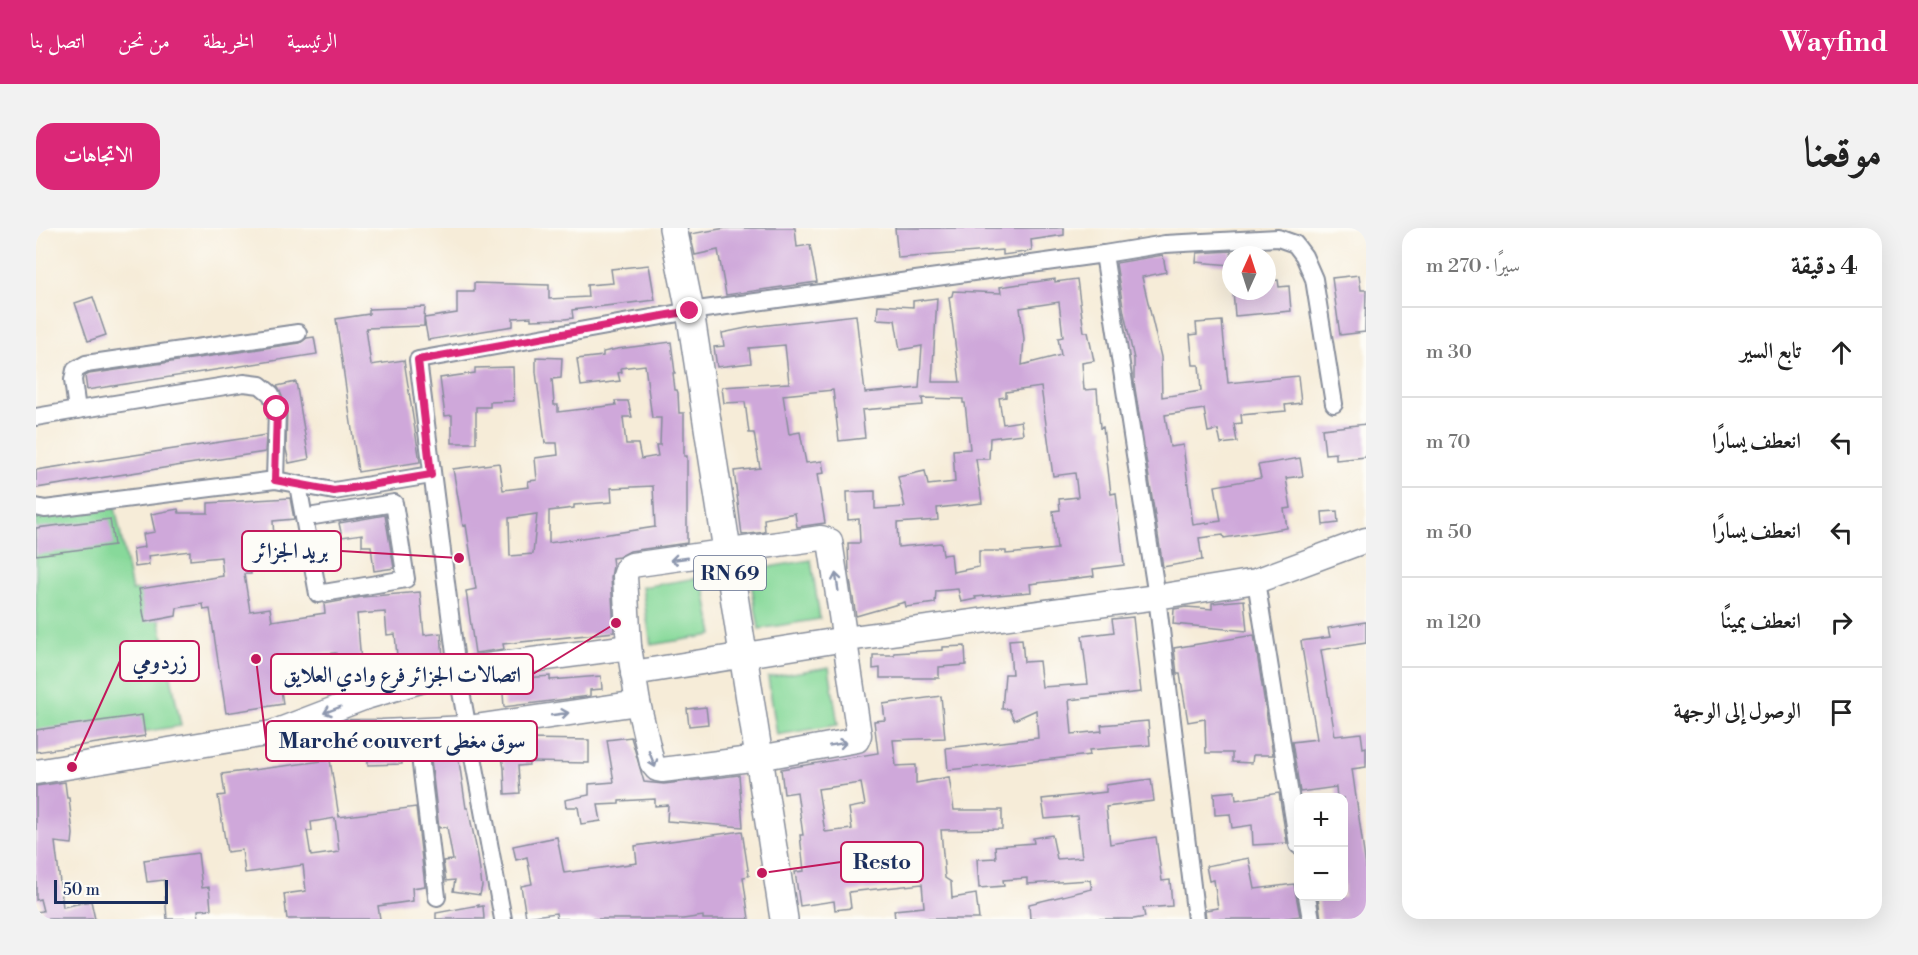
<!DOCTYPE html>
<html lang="ar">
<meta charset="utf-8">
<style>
body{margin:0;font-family:"Libre Bodoni",Amiri,serif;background:#f2f2f2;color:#222;direction:rtl}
.controls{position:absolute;right:18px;bottom:18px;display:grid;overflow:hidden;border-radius:12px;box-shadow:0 6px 24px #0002}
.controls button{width:54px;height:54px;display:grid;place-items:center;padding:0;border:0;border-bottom:2px solid #e0e0e0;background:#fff;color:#222;font:30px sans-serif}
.compass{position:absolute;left:1186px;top:18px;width:54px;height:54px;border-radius:50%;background:#fff;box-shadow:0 6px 24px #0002;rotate:3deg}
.scale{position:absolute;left:18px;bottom:15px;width:114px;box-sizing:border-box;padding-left:6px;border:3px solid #1b2f5e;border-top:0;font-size:16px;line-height:21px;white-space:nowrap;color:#1b2f5e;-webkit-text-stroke:4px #fdfcf7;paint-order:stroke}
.stop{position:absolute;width:18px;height:18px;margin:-14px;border:4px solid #db2777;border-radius:50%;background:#fff}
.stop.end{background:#db2777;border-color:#fff;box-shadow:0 2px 6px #0008}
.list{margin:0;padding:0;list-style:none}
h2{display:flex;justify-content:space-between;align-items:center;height:78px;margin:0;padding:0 24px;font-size:26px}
h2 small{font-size:20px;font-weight:400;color:#767676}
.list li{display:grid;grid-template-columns:39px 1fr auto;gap:18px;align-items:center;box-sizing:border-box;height:90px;padding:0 24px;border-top:2px solid #e0e0e0}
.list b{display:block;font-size:22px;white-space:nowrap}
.list em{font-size:20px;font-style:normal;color:#767676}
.icon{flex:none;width:33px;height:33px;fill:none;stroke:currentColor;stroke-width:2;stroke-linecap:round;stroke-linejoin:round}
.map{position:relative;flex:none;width:1330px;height:691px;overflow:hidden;direction:ltr;border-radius:18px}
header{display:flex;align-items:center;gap:36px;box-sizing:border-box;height:84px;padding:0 30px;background:#db2777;color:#fff}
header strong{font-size:28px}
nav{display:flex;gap:33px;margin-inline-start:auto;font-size:21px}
.intro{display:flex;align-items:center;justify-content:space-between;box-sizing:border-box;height:144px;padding:0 36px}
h1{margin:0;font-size:42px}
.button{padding:15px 27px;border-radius:18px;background:#db2777;color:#fff;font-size:21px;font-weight:700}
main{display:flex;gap:36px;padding:0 36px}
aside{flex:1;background:#fff;border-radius:18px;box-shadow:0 6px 24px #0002}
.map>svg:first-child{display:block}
.green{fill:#87d99a;stroke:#51847c;stroke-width:1.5}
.building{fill:#cfa8da;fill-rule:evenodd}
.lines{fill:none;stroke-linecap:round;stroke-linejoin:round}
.minor-casing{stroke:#888e9b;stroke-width:20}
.secondary-casing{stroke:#888e9b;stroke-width:27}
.primary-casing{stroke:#888e9b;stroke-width:30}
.minor{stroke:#fff;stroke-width:16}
.secondary{stroke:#fff;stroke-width:24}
.primary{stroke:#fff;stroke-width:27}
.oneway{stroke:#8d97ae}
.route{stroke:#db2777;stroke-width:8}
.labels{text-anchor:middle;stroke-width:5;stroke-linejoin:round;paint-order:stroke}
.shield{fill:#fdfcf7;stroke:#5f6c8c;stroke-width:1.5}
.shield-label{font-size:20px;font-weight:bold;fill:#1b2f5e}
.leader{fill:none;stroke:#c2185b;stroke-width:2}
.callout-dot{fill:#c2185b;stroke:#fdfcf7;stroke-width:2}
.callout{fill:#fdfcf7;stroke:#c2185b;stroke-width:2}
.callout-label{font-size:22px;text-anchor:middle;font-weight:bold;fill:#1b2f5e}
</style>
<header>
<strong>Wayfind</strong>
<nav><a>الرئيسية</a><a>الخريطة</a><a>من نحن</a><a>اتصل بنا</a></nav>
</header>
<div class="intro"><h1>موقعنا</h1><a class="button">الاتجاهات</a></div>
<main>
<aside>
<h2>4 دقيقة<small>سيرًا · 270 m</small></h2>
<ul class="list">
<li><svg class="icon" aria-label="ahead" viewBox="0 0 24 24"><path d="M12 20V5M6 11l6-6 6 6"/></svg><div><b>تابع السير</b></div><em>30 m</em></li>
<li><svg class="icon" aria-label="left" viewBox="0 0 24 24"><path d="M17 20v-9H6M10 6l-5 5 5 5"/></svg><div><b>انعطف يسارًا</b></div><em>70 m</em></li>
<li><svg class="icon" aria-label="left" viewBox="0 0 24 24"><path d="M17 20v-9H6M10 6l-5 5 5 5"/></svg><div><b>انعطف يسارًا</b></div><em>50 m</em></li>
<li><svg class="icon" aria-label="right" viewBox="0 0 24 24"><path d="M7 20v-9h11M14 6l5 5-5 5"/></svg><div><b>انعطف يمينًا</b></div><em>120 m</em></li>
<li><svg class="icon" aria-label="arrive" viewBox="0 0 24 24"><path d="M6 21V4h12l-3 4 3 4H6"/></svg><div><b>الوصول إلى الوجهة</b></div></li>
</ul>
</aside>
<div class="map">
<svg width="1330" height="691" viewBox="0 0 1330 691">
<rect width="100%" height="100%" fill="#fdfcf7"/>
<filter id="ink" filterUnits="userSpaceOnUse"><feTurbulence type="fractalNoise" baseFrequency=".0167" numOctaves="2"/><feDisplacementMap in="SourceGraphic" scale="12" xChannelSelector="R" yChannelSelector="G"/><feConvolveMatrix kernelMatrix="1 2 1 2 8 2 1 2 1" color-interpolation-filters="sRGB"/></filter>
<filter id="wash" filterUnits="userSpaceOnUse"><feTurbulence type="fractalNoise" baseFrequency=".008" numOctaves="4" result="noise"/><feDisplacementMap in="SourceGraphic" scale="24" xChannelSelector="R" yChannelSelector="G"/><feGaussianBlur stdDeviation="1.35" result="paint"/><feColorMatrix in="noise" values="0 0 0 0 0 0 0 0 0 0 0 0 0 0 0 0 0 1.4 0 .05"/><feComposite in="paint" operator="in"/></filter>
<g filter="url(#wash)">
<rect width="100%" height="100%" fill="#f6ecd8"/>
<g class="green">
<path d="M79 279 96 363 117 360 145 498 0 520V290Z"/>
<path d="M775 332 784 391 723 401 713 342Z"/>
<path d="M667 349 677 407 615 417 606 359Z"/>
<path d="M793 439 802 497 741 507 732 449Z"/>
</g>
<g id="blocks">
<g class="building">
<path d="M690 0H759L761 19 774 17 781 54 690 67 682 22 659 27 654 6Z"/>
<path d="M859 0H1028V7L995 12 996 23 967 27V22L862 30Z"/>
<path d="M1195 23V37L1160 34 1161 25Z"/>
<path d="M1127 27 1130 44 1106 49 1125 129 1126 169 1165 163 1163 137H1157L1154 107 1161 106 1160 95 1186 93 1192 155 1262 148 1265 175 1249 177 1250 183 1205 187 1206 195 1198 196 1201 214 1185 216 1182 202 1172 204 1168 181 1129 187 1134 219 1147 217 1157 297 1185 293 1179 258 1225 250 1222 237 1264 230 1267 248 1250 250 1255 280 1248 281 1251 300 1188 310 1187 307 1163 310 1166 332 1127 339 1098 154V131L1088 85 1080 35Z"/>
<path d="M613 37 619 72 536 82 537 90 529 91 495 92V89L477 90V98L392 112 388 90V98L330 100 335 137 368 132 384 234 322 244 300 91 333 86V81L389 79 388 90 421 85V64H438V55L513 57V71L552 69 551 57 577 55 575 41Z"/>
<path d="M1323 47 1325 62H1330L1329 104 1304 107 1296 50Z"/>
<path d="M1019 51V54L1041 51 1048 104H1052L1058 133 1046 135 1048 162 1061 161 1064 200 1067 199 1075 266 1080 265 1088 337 1057 341 1058 348 994 356 995 364 939 369 940 371 925 374 922 361 900 363 899 375 870 379 869 374 820 388 813 346 812 315H824L823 291 812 292 811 264 839 263V281L869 279 862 249 889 243 892 257 919 254 917 222 934 221 929 175H927V171L886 170 887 177 826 182 829 210 803 213 797 162 747 167 753 206 764 204 770 235 786 233 788 245 781 246 789 295 761 299 759 285 728 291 729 304 706 307 698 243 724 240 718 205H713L709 174 688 175 686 159 753 155 749 117 713 120 715 135 681 139 678 119 688 118 686 105 715 99 820 87 829 165 883 160 886 118 864 122 859 92 841 91 842 77 877 79V73L901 70 896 154H924L913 69 916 68 917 63 965 65 964 59ZM1023 74 1027 109 1022 110 1025 127 986 137 988 111 984 80ZM1005 159 1017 248 1039 245 1042 269 1023 271 1024 282 1017 283 1021 321 970 326V323H943V339L917 344 915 326 907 327 905 315 862 319 861 295 902 292 901 280 946 275 940 231H953L954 210 987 206 985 193 967 196 963 170 970 169V164Z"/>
<path d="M1242 52 1243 59 1253 58 1255 83 1199 88 1197 63H1231V53Z"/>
<path d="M57 69 70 107 52 113 39 75Z"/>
<path d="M278 109 281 126 51 162 49 148 53 146 264 115 271 110Z"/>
<path d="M635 114 639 145H637L639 162H641L642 165 643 185H648V228H651V315L594 323 583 329 576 330 577 338 575 349 578 404 467 416 468 421 439 425 430 363 440 361 430 297 427 298 417 241 463 235 467 262 493 259 492 253 501 252 499 230 522 227 521 215H509L500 144V129L526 130 525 150 516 151 518 177H522V184L580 177 579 173H592L596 189H587L590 216H602L605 231 622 228 620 217H624L625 190H616L609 137 585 140 586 144 582 145 584 153 545 158 541 131 567 128V124L581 121ZM617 258 619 299 513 315V283L538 280V277L576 274 575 260ZM501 286 497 326 474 328 473 290Z"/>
<path d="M477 139 478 173 454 174V179H440V215H416V187L409 188 404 150 439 145V140Z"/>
<path d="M260 154 273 231 253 235 250 221 251 181 241 158Z"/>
<path d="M1330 196V229L1300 232V225L1289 226 1286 201Z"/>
<path d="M230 207 229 224 0 260V242Z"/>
<path d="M254 270 258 291 237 293 239 330 214 332 215 346H208L214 383 234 380 236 393 289 385 288 376 326 369 384 364 388 407 405 405 407 430 392 431 393 436 387 437 362 439 359 406 351 407 349 384 321 386 326 446 302 448 300 425 275 426V428L241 434 247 476 190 485 174 381 168 382 167 376 141 380 140 388 109 394 103 361 187 348 185 329 154 332V323L112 328 113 337 99 339 97 321 109 319 107 306 119 304 115 286 142 281 143 285H172V275Z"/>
<path d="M1301 283 1302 295 1287 297 1286 284Z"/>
<path d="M349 287 358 340 338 343 335 318H326V306L306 309 303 295Z"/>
<path d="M74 291 78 317 0 327V300Z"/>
<path d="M1208 372 1211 403 1137 396 1138 381 1150 379 1176 381V375Z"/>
<path d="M1097 389 1105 464 1033 472 1036 506 1066 503 1065 497 1112 493 1114 517 1053 522 1054 527 912 542 910 520 1002 510 1000 482 978 492 973 481H966L969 446H976L973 412 986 411 988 434 1003 433 1006 459 1052 456 1046 408 1078 404 1076 391Z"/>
<path d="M1330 394V415L1285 422 1299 508 1325 505 1327 520 1330 519V539L1316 541 1330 639V691H1285L1282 669H1308V570H1301L1300 559 1264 564 1256 514 1281 511 1265 413 1294 409 1292 400Z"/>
<path d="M1218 407 1237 527H1217L1216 535 1196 534V525H1170L1169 491 1152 494 1144 446H1141L1138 420Z"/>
<path d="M929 418 930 437 903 439V450H844V440L837 441V427H858V425L907 422V419Z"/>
<path d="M514 448V452L565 448 566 461 554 462V468L468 479 466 452Z"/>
<path d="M905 468 909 510 857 512 860 538 880 537V555L913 549 918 582H966V601L905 602 909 650 915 654 916 670 940 666 943 691H859L858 682 888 679 886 656 813 664 815 680 799 682 798 673 764 678 759 644 768 643 764 607H767L761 564 748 566 745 541 842 525 838 493 849 492 847 476ZM825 555 829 577 813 580 816 601 789 604 782 561Z"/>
<path d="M670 479 672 496 653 498 651 481Z"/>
<path d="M106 487 109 508 0 524V502Z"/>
<path d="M595 509 608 554 628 556 703 547 707 599 631 593 632 577 619 578V571L583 573V576L562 577 565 593 545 596 542 579H530L529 572 553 567V556L578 554 571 512Z"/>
<path d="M490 511 553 512V535L493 534V537L482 538 484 565 469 566 468 540 463 514Z"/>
<path d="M365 517 366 536 332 537V531H305V519Z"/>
<path d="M421 520 430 580H432L442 628 446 658 444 667 417 663 419 652 410 653 407 633 417 632 411 599 403 600 394 523Z"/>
<path d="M294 532 303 589 380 579 389 658 376 660 377 673 342 678 344 691H251L248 666 270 663 267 637 209 645 206 622 191 624 182 568 189 567 186 546ZM299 590 303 624 275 628 271 603H276L275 594Z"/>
<path d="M1115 551 1118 573 1070 579 1074 616 1120 609 1126 653 1134 652 1136 678 1107 680 1109 689 1098 691H994L993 676 1056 661 1054 652 991 656V650L967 652 968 658 943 660 941 631 960 630 959 618 998 615 997 610 1016 607 1021 631 1046 629 1041 588 1009 591 1006 571 1070 564V557Z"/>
<path d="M29 554 31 570H33L37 606 36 616 19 614 27 679 55 673 59 691H0V684L7 683 4 671 0 672V558Z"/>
<path d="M1199 563 1200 572 1243 565 1251 615 1217 617 1216 597 1196 600 1194 586 1179 587 1178 565Z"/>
<path d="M706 603 713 648 707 649 713 691H667V688L647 691H521L520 685 490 689 485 658 496 656 491 629 480 632 477 618 521 609 528 645 601 635 599 618Z"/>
<path d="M162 625 166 660 173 659 175 681 162 682 163 691H131L128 652 111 654 108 632Z"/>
<path d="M1213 630 1219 661 1258 656 1264 688 1245 691H1170L1169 682 1182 680 1178 652 1173 653 1170 638Z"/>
<path d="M443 677 442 679 447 678 448 691H400V685Z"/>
</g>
</g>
</g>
<g filter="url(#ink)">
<use href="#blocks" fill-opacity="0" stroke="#888e9b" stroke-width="1.5"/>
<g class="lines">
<g class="minor-casing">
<g id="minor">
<path d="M1068 26 1129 16 1242 10 1259 16 1268 28 1278 51 1298 176"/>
<path d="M41 182 208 155 224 157 235 166 241 181 239 252"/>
<path d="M0 189 41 182 37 152 39 142 50 136 262 105"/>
<path d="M262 257 282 366 370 351 358 275 278 288"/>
<path d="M0 279 9 281 239 252 298 263 395 247"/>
<path d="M1220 353 1262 617"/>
<path d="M381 503 401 669"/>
<path d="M1271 668 1275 691"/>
<path d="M467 691 421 442 382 132 654 83 1068 26 1121 369 1160 691"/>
</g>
</g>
<g class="secondary-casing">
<g id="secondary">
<path d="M593 419 589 348 592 339 596 337 785 310 794 313 823 507 821 512 723 530 626 542 621 541 616 535 602 475"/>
<path d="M597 445 810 411 1121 369 1220 353 1330 312"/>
<path d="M0 544 236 505 346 504 432 500 602 475 593 419 421 442 330 469 236 505"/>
</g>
</g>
<g class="primary-casing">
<path id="primary" d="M637 0 654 83 748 691"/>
</g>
<use href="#minor" class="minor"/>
<use href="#secondary" class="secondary"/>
<use href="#primary" class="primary"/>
</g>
<defs><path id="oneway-shaft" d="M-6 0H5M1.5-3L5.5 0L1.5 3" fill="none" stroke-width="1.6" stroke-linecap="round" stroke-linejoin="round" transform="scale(1.5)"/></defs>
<g class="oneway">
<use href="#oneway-shaft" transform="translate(643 331) rotate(172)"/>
<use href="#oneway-shaft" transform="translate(801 354) rotate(-99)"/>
<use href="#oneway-shaft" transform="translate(296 482) rotate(159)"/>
<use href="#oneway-shaft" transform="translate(524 486) rotate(-8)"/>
<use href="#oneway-shaft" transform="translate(802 516) rotate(-10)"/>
<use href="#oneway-shaft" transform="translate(616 531) rotate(68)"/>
</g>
</g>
<g class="lines" filter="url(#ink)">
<path class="route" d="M241 181 239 252 298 263 395 247 382 132 654 83"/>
</g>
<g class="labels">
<rect class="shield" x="658" y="328" width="72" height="34" rx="4.5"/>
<g class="shield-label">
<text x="694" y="352">RN 69</text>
</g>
</g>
<path class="leader" d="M423 330L305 323M36 539L84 433M580 395L497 446M220 431L230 513M726 645L805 634"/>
<g class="callout-dot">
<circle cx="423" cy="330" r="6"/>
<circle cx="36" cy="539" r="6"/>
<circle cx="580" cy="395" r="6"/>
<circle cx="220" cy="431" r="6"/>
<circle cx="726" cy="645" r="6"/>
</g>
<g class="callout">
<rect x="206" y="303" width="99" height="40" rx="6"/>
<rect x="84" y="413" width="79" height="40" rx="6"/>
<rect x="235" y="426" width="262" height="40" rx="6"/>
<rect x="230" y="493" width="271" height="40" rx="6"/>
<rect x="805" y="614" width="82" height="40" rx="6"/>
</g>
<g class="callout-label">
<text x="255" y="330">بريد الجزائر</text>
<text x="124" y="441">زردومي</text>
<text x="366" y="454">اتصالات الجزائر فرع وادي العلايق</text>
<text x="366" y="520">Marché couvert سوق مغطى</text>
<text x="846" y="641">Resto</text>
</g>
</svg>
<div class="controls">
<button>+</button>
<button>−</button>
</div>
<svg class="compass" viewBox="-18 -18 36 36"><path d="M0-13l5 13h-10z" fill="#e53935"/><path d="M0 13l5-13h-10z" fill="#767676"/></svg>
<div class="scale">50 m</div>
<div class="stop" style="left:241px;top:181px"></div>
<div class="stop end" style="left:654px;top:83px"></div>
</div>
</main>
